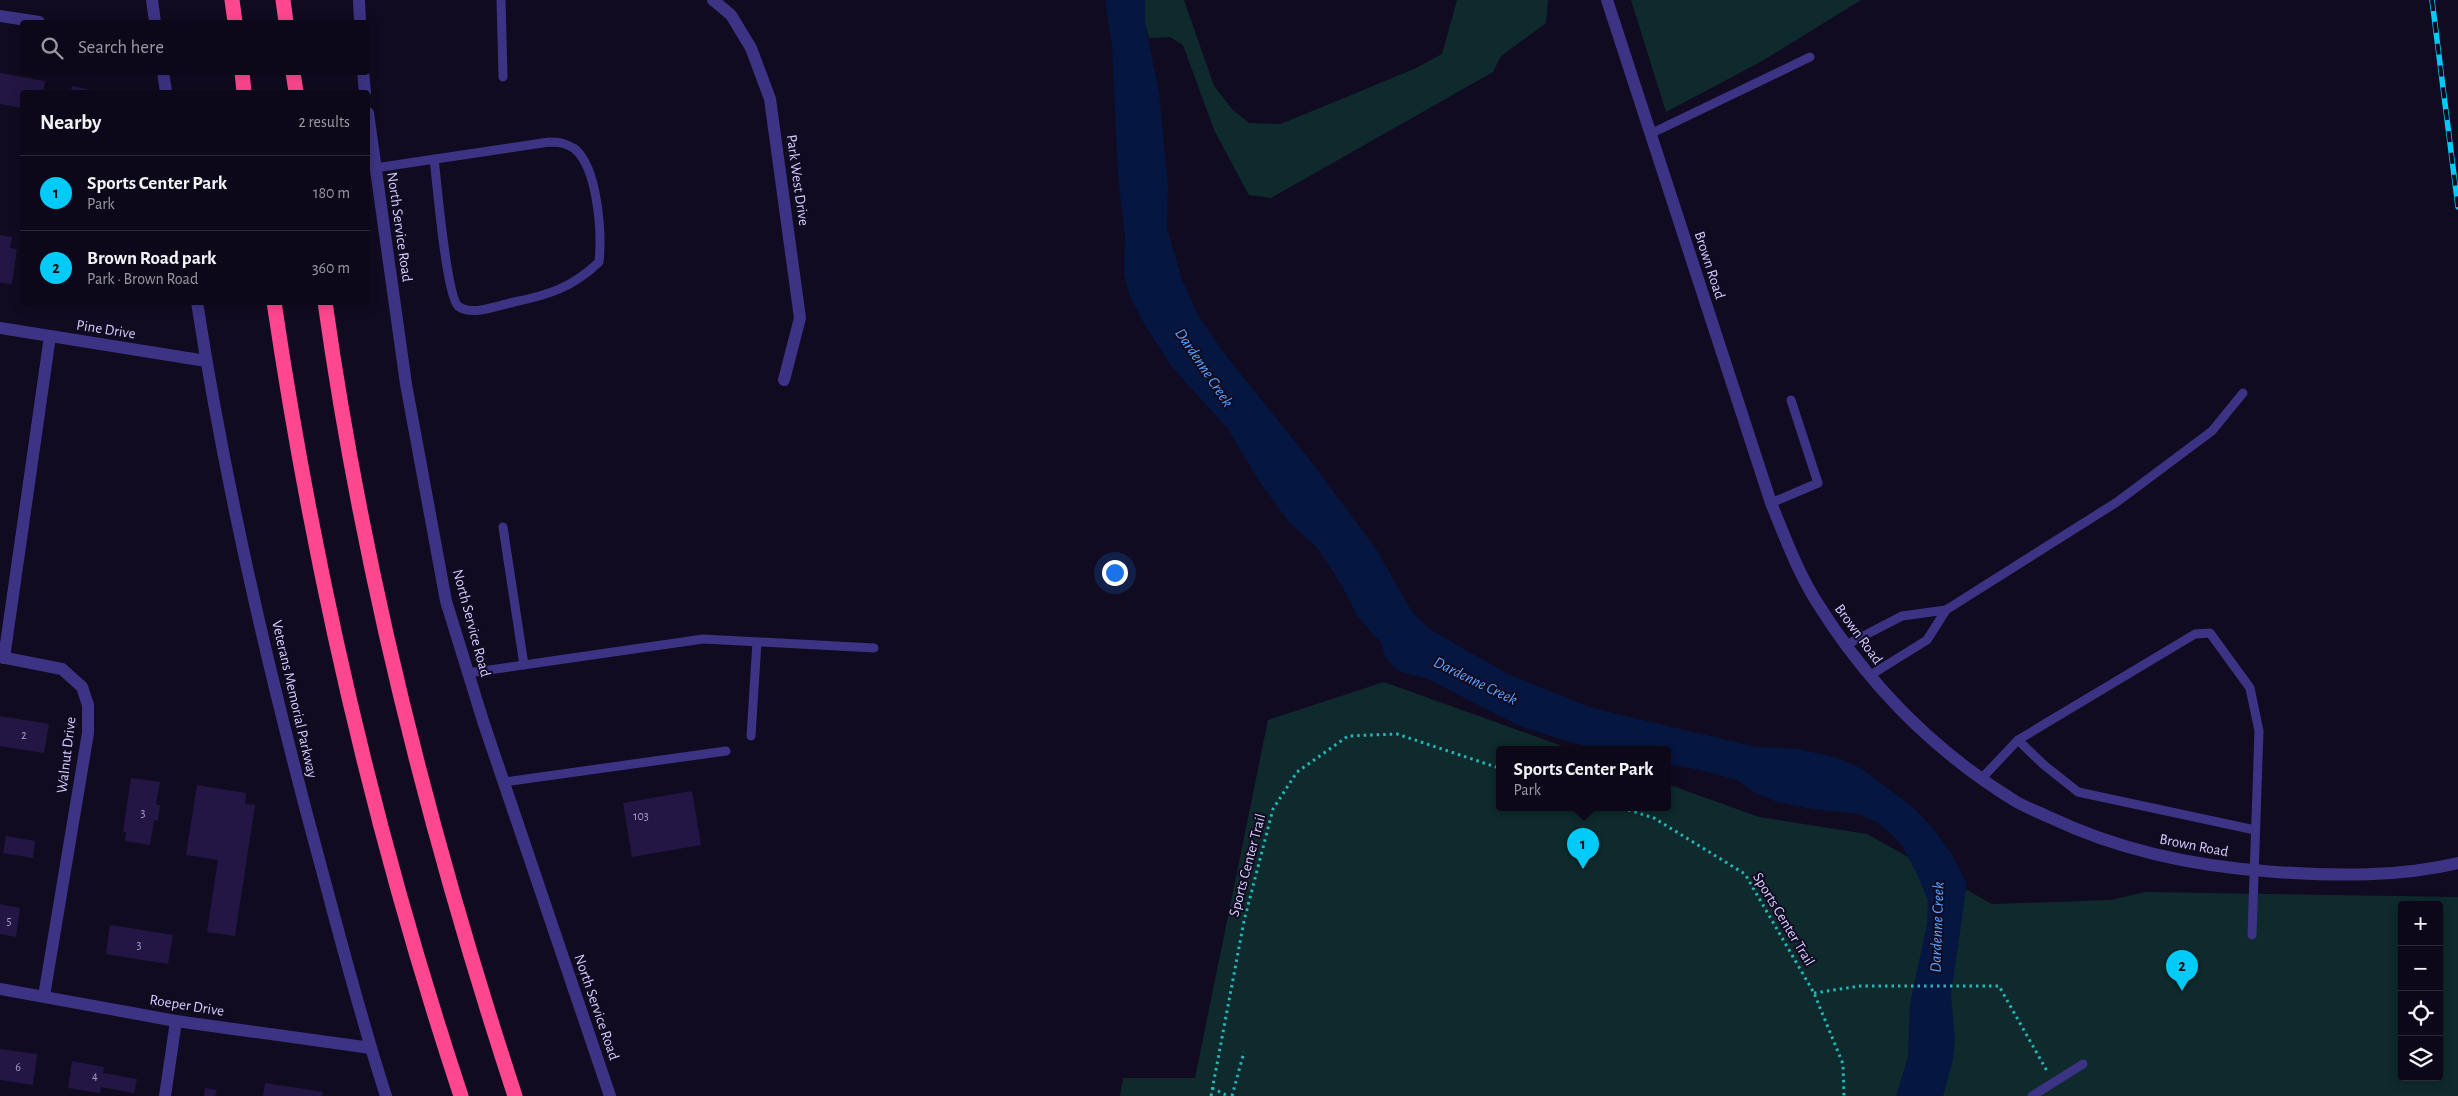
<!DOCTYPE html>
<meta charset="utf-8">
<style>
body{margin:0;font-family:"Alegreya Sans",sans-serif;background:#161122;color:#f1f3f6}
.controls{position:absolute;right:15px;bottom:15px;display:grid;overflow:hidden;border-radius:5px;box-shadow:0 2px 12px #0003}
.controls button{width:45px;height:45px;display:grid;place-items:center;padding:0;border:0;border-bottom:1px solid #2d2938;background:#0d0819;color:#f1f3f6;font:25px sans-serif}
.you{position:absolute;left:1114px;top:572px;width:18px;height:18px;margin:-12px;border:4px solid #fff;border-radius:50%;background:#1a73e8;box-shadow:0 0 0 8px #1a73e833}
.badge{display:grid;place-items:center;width:32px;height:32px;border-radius:50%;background:#00caf7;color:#111;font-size:16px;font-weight:700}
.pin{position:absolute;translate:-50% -41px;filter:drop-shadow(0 1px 2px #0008)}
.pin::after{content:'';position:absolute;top:26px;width:18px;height:15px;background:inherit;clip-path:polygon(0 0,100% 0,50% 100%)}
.popup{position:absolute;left:1496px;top:746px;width:175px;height:65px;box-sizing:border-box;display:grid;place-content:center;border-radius:5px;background:#0d0819;filter:drop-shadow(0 1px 4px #0005);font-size:16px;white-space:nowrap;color:#9a9aa2}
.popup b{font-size:19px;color:#f1f3f6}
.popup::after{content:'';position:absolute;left:50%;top:100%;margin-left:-10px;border:10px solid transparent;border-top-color:#0d0819}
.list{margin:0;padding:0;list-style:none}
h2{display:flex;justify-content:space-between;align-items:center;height:65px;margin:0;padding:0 20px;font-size:21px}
h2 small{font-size:16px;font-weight:400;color:#9a9aa2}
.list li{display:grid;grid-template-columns:32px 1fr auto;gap:15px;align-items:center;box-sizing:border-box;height:75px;padding:0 20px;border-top:1px solid #2d2938}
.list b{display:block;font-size:19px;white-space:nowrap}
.list p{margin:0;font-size:16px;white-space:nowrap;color:#9a9aa2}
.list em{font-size:16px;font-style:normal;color:#9a9aa2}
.icon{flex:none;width:28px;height:28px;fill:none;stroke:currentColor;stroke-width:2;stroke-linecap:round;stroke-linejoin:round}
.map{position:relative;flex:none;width:2458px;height:1096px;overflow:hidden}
.search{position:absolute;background:#0d0819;box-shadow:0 2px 12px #0003;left:20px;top:20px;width:350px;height:55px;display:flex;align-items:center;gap:12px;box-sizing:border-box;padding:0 18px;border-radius:5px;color:#9a9aa2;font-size:19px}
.panel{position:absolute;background:#0d0819;box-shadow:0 2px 12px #0003;left:20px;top:90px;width:350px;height:215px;border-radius:5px}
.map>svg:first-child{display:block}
.green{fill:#0e2a2c;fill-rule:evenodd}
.water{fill:#051640}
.building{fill:#231644}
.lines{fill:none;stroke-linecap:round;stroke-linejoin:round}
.path{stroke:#24b7ba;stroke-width:3;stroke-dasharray:2.5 4;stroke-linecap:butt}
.lane{stroke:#3c3384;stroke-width:9}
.street{stroke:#3c3384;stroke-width:12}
.highway{stroke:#ff4790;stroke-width:15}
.rail-casing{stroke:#00caf7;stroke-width:5.5}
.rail{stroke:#110b21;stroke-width:4;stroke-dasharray:11;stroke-linecap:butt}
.labels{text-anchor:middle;stroke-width:4;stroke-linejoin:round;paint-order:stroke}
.number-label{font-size:12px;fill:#a99ed0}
.street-label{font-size:15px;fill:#d6ccff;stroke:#110b21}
.water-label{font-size:16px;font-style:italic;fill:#5aa5ff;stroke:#110b21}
</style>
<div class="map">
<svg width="2458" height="1096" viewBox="0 0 2458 1096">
<rect width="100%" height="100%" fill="#110b21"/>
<g class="green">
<path d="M1145 0H1184L1214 86 1232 109 1249 123 1281 124 1414 69 1442 54 1457 0H1548L1546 23 1501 56 1493 72 1271 198 1249 195 1215 132 1183 45 1170 37 1149 38 1145 23Z"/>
<path d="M1631 0H1861L1762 61 1666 112Z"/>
<path d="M1384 682 1573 750H1499V808H1667V784L1759 817 1867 834 1992 904 2111 900 2145 892 2458 897V1096H1120L1123 1078H1195L1268 720ZM2402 905H2439V1077H2402Z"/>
</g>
<path class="water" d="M1105 0H1145V23L1159 92 1163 135 1168 187 1167 228 1182 279 1199 317 1227 357 1309 459 1376 549 1412 612 1431 630 1508 674 1592 708 1757 747 1799 749 1838 758 1862 769 1914 808 1935 831 1951 853 1967 883 1951 995 1955 1040 1953 1059 1943 1096H1896L1908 1057 1910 1004 1927 924 1928 900 1917 874 1901 844 1880 824 1859 814 1812 809 1777 802 1755 793 1737 780 1705 771 1667 764V750H1602L1577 744 1519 726 1428 679 1401 672 1393 667 1385 656 1381 643 1358 617 1341 584 1318 549 1289 522 1259 481 1228 429 1172 367 1146 327 1130 297 1124 275 1125 236 1118 176 1112 46Z"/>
<g class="building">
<path d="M0 73 45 81 43 92H22V108L0 104Z"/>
<path d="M72 86 101 92H71Z"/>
<path d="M0 235 12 237 10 248 17 249 12 284 0 283Z"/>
<path d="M0 716 49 724 44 753 0 746Z"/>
<path d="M131 778 160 782 156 805H160L158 821 154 820 150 845 125 841 126 832H123Z"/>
<path d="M197 785 246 793 245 804 255 805 235 936 207 932 218 860 186 855Z"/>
<path d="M692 791 701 845 632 857 623 803Z"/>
<path d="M6 836 35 841 33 858 3 853Z"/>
<path d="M0 904 20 908 16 937 0 934Z"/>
<path d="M110 925 173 935 168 964 106 954Z"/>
<path d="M0 1049 37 1054 33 1085 0 1080Z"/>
<path d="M72 1061 104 1067 103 1073 137 1079 134 1093 101 1087 100 1093 68 1088Z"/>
<path d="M265 1083 323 1092 322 1096H263Z"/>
<path d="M205 1088 217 1090 215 1096H204Z"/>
</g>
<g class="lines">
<g class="path">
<path d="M1622 808 1654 818 1745 874 1814 993 1843 1064 1844 1096"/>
<path d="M1814 993 1860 986H1999L2047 1071"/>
<path d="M1212 1088 1228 1096"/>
<path d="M1211 1096 1244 921 1273 809 1297 772 1348 736 1397 734 1499 768"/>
<path d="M1232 1096 1244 1052"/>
</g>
<g class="lane">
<path d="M501 0 503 77"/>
<path d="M1650 134 1810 57"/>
<path d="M375 168 549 142C559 142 566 143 575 149 598 169 602 233 599 262 573 287 549 295 514 302 500 305 471 317 458 306 446 294 437 182 434 159"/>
<path d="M1771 503 1818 483 1791 400"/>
<path d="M503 527 524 665"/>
<path d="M1846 645 1902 616 1946 610"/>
<path d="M468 673 703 639 874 648"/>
<path d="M1869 676 1927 640 1946 610 2117 502 2212 431 2243 393"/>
<path d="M751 736 757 642"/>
<path d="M2018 740 2044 765 2078 792 2255 830"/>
<path d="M1982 778 2018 740 2195 634 2210 633 2250 688 2259 731 2252 935"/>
<path d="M504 782 726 751"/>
<path d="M2032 1096 2083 1064"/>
</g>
<g class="street">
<path d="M152 0 155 22"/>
<path d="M359 0 360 22"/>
<path d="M713 0 731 15 751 48 770 99 800 318 784 380"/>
<path d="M1607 0 1771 503C1785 537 1798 573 1818 604 1868 684 1934 751 2015 801 2025 807 2038 812 2049 817 2120 851 2198 867 2276 872 2336 876 2399 877 2458 863"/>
<path d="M0 16 39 22"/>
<path d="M163 72 166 92"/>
<path d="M363 72 365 92"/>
<path d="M368 113 406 384 446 601 483 721 610 1096"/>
<path d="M197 302C226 491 270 679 320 863 341 941 361 1019 386 1096"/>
<path d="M0 328 206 361"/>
<path d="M0 657 62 669 82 687 88 705V733L44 996"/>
<path d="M4 658 50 336"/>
<path d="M0 989 176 1021 371 1048"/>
<path d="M165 1096 176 1021"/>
</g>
<g class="highway">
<path d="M232 0 235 22"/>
<path d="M283 0 286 22"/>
<path d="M242 72 244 92"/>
<path d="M293 72 296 92"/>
<path d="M274 302C314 572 375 837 461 1096"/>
<path d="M325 302C363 573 430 837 515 1096"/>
</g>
<g class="rail-casing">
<path id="rail" d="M2432 0 2458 207"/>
</g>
<use href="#rail" class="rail"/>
</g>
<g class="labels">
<g class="number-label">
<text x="24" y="739">2</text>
<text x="143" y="817">3</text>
<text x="641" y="820">103</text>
<text x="9" y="925">5</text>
<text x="139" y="949">3</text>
<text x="18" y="1071">6</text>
<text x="95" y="1080">4</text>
</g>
<g class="street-label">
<text transform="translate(798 180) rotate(82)" y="5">Park West Drive</text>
<text transform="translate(400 227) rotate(82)" y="5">North Service Road</text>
<text transform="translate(1710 265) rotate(72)" y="5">Brown Road</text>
<text transform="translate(106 329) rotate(9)" y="5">Pine Drive</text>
<text transform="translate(472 623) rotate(75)" y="5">North Service Road</text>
<text transform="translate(1859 634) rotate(54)" y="5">Brown Road</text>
<text transform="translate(295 699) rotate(77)" y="5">Veterans Memorial Parkway</text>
<text transform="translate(66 755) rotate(-83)" y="5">Walnut Drive</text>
<text transform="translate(2194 845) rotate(11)" y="5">Brown Road</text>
<text transform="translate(1247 865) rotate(-75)" y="5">Sports Center Trail</text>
<text transform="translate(1784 919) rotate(59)" y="5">Sports Center Trail</text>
<text transform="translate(187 1005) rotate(9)" y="5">Roeper Drive</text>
<text transform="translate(597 1007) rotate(71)" y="5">North Service Road</text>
</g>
<g class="water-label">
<text transform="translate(1205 367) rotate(56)" y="6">Dardenne Creek</text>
<text transform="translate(1476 680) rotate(26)" y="6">Dardenne Creek</text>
<text transform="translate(1936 927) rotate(-88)" y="6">Dardenne Creek</text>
</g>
</g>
</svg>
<div class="controls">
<button>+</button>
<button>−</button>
<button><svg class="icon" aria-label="locate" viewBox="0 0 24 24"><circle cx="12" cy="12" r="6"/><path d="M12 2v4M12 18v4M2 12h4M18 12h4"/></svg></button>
<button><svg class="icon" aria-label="layers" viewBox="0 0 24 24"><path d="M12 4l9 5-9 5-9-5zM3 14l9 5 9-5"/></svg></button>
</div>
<div class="you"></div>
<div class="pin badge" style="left:1583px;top:869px">1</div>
<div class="popup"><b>Sports Center Park</b>Park</div>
<div class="pin badge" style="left:2182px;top:991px">2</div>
<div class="search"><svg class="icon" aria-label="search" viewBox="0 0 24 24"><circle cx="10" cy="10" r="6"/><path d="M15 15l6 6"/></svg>Search here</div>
<section class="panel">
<h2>Nearby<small>2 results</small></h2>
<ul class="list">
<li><span class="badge">1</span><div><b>Sports Center Park</b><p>Park</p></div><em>180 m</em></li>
<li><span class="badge">2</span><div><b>Brown Road park</b><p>Park · Brown Road</p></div><em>360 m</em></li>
</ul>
</section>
</div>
